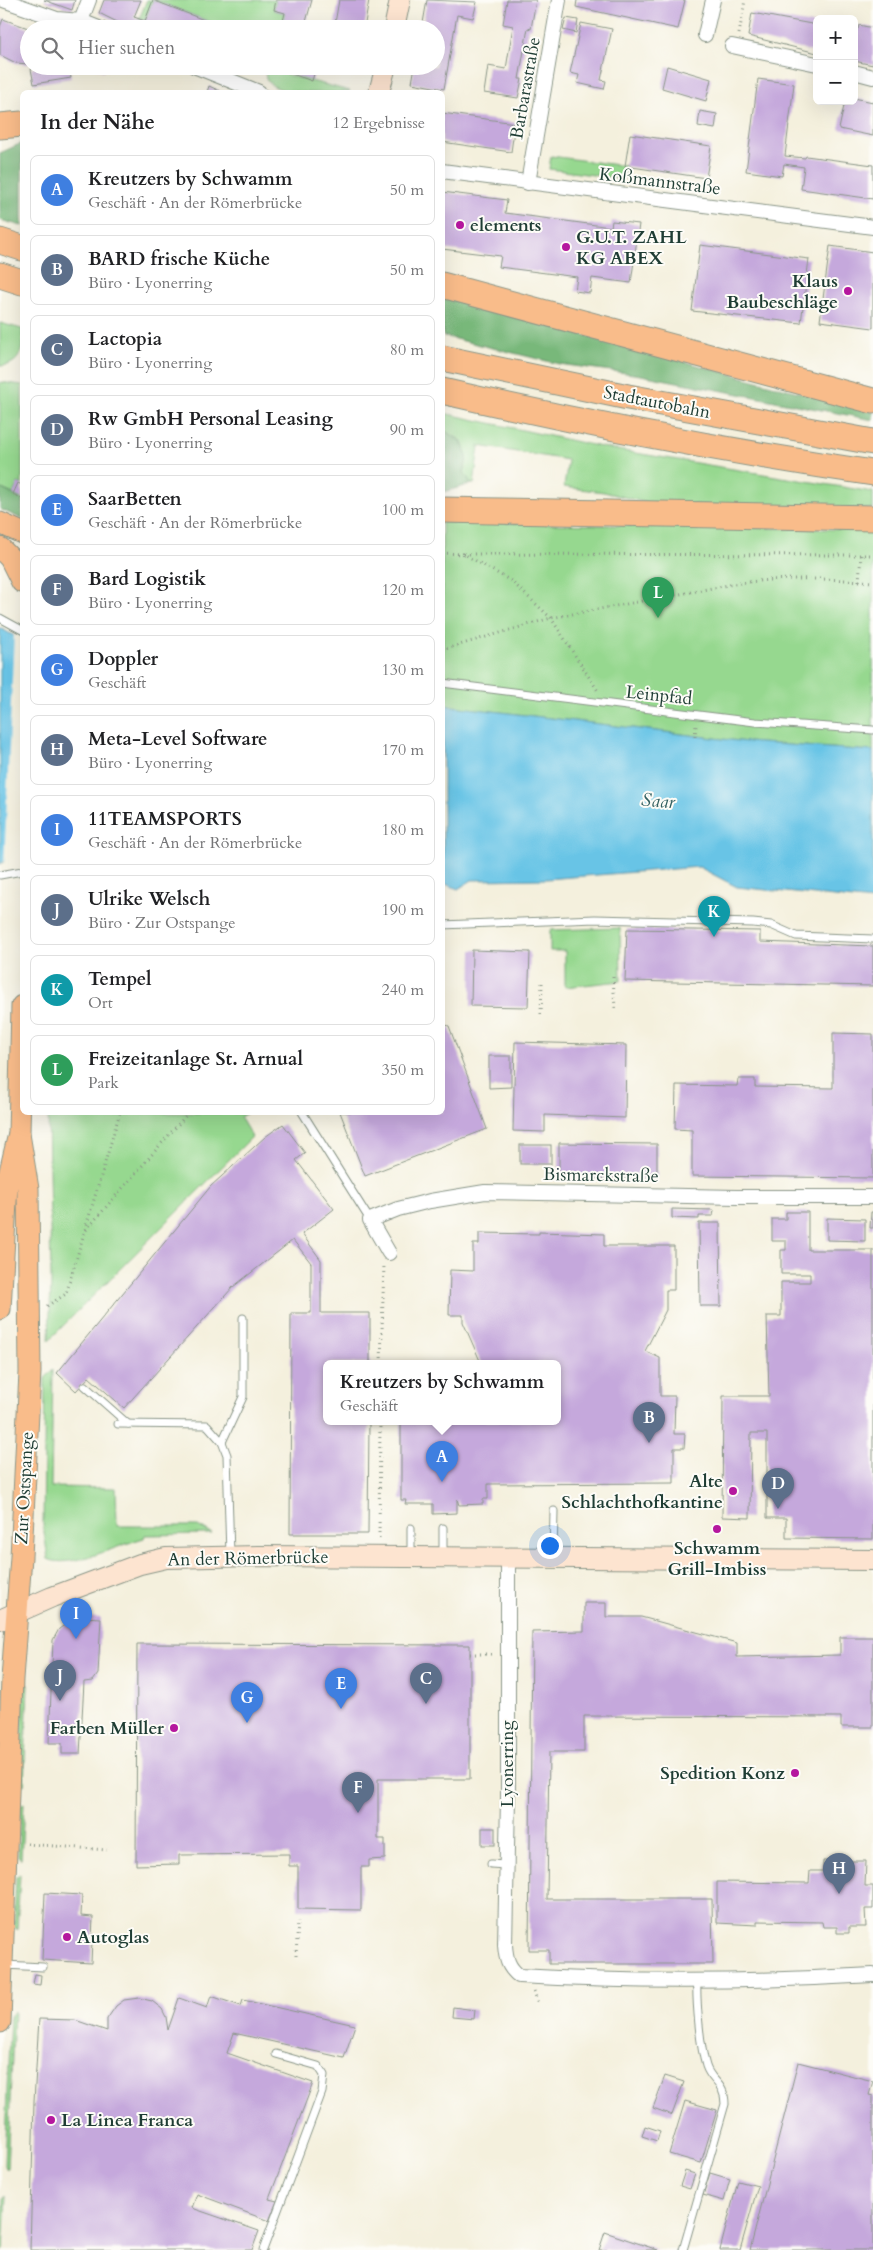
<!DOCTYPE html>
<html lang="de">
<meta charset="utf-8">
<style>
body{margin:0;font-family:Cardo,serif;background:#f2f2f2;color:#202124}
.controls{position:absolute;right:15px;top:15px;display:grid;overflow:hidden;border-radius:8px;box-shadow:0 5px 20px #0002}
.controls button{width:45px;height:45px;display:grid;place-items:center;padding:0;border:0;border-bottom:1px solid #e0e0e0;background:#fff;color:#202124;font:25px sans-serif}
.you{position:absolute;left:549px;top:1545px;width:18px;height:18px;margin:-12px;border:4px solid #fff;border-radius:50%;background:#1a73e8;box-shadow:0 0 0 8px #1a73e833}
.badge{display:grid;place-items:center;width:32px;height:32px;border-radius:50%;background:#b45309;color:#fff;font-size:16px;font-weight:700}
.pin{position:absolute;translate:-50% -41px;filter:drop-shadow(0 1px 2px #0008)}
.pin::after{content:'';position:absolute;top:26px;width:18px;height:15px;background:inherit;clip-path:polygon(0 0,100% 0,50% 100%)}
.popup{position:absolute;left:323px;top:1360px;width:238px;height:65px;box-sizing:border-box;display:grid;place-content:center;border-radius:8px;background:#fff;filter:drop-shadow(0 1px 4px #0005);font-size:16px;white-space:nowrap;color:#757577}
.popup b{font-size:19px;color:#202124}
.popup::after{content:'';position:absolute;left:50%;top:100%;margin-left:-10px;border:10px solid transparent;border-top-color:#fff}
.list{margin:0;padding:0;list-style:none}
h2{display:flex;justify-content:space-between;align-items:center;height:65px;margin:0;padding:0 20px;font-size:21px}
h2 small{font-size:16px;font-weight:400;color:#757577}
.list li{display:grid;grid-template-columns:32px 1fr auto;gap:15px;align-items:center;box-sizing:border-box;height:70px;margin:0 10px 10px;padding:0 10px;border:1px solid #e0e0e0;border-radius:8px}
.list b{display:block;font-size:19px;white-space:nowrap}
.list p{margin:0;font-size:16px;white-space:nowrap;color:#757577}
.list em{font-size:16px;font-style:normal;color:#757577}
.icon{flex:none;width:28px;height:28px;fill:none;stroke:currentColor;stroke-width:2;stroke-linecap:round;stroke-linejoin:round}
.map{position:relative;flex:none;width:873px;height:2250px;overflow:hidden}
.search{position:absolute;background:#fff;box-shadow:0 5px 20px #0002;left:20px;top:20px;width:425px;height:55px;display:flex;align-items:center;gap:12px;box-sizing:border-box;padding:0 18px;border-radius:28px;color:#757577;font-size:19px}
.panel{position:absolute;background:#fff;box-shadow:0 5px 20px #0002;left:20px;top:90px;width:425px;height:1025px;border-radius:8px}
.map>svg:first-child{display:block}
.green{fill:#96d88f;stroke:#5a8a62}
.forest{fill:#78b87a;stroke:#4c7a57}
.water{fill:#68c4e6;stroke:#44808d}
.pier{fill:#f4f0dd}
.building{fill:#c5a8dc}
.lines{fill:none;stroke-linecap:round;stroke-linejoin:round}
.lane-casing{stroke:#8a9688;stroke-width:9}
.street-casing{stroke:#8a9688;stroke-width:16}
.secondary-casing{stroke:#8a9688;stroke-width:22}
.primary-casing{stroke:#8a9688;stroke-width:23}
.highway-casing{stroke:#8a9688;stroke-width:27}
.path{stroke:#8a9688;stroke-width:3;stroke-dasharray:1 4;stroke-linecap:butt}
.lane{stroke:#fff;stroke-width:7}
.street{stroke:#fff;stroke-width:14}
.secondary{stroke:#fde4d0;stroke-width:20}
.primary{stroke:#f9bc8a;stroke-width:21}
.highway{stroke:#f9bc8a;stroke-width:25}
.poi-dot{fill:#b5179e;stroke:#fdfcf7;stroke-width:2}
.labels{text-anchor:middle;stroke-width:4;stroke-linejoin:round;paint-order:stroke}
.street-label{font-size:18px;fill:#1f3d34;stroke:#fdfcf7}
.poi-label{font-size:18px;font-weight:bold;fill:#1f3d34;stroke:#fdfcf7;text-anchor:start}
.water-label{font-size:19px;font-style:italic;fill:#315f60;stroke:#fdfcf7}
</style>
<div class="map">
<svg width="873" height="2250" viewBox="0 0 873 2250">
<rect width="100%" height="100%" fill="#fdfcf7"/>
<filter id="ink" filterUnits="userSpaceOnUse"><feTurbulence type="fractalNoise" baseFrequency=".02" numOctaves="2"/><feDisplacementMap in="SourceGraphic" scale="10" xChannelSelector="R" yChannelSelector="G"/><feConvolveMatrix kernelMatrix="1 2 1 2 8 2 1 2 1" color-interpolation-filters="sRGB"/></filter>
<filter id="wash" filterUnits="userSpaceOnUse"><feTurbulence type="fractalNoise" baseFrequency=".0096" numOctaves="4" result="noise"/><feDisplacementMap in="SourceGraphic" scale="20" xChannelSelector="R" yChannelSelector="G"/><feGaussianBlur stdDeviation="1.12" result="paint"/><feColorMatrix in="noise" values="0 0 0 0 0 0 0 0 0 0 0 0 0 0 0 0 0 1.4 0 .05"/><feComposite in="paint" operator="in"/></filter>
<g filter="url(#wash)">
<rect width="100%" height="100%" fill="#f4f0dd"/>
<g class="green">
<path d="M147 0H276L274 10 285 13 281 29H228L153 0 145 21 139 19Z"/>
<path d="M267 66 288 75 350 91 349 92C330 92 253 100 267 66Z"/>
<path d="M551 156 625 166 623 179 549 169Z"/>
<path d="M0 323 22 329C23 346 23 365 0 366Z"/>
<path d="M0 382 22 385V485L18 483 13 494 0 488Z"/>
<path d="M443 413 611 449 873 492V509L651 504 604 492 564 487 568 460 479 446 474 484H472L464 473 467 457 462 441 443 430Z"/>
<path d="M442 522 873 530V751L747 742 443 705Z"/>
<path d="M620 928 621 981 565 987V951H550V930Z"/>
<path d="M48 1113H247L240 1117 252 1137 49 1340 51 1281Z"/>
<path d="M53 1370 51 1487 116 1488 117 1526H198L212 1534 145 1535 144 1538C121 1544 69 1570 48 1559L43 1525 45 1378Z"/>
<path d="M24 1685H28L24 1785 20 1782Z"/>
<path d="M24 1803 21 1859 18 1856 20 1806Z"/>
<path d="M20 1874 17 1930 14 1927 16 1877Z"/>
<path d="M14 2011 7 2169 4 2166 10 2015Z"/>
<path d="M6 2196 3 2250H0L3 2199Z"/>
</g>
<g class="forest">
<path d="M22 143V226L0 220V153Z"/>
<path d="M442 297 873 412V420L641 375 559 364 443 336Z"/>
<path d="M443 430 461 441 467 457 464 473 472 484 443 492Z"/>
<path d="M0 488 22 499V519L0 509Z"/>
</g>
<g class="water">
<path d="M0 628 22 640 7 860 0 864Z"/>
<path d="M443 705 747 742 873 751V901L737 887 699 867 546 879 472 880 458 889 443 883Z"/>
</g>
<path class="pier" d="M14 634 22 638V860L8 862 4 865Z"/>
<g id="blocks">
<g class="building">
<path d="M44 0H75L72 10Z"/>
<path d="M104 0H141L134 17 145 21 153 0 227 29H145L131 24 129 28 99 13Z"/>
<path d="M276 0H312L304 29H281L285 13 274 10Z"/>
<path d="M339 0H369L364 29H334Z"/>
<path d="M427 0 477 2 473 18 457 15 444 89 412 83 415 66H436V29H422Z"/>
<path d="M507 0H536L531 29 528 28 519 79H522L518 98 484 93 488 66 506 69 513 26 503 24Z"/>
<path d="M577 0H685L678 29 576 7Z"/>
<path d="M752 13 817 25V53L748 36Z"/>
<path d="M566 18 578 20 576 33 563 30Z"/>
<path d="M3 19 28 28 26 34 29 35V64L16 63 0 55V27Z"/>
<path d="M581 23 612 29 601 80 606 81 604 89 577 83 579 75 570 73Z"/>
<path d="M859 25 873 28V65L854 61V28L858 29Z"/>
<path d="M45 66H69L71 78 34 84 31 69Z"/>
<path d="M91 66H107L104 71Z"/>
<path d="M269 66H315L316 67 312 81Z"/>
<path d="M667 66 711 79 706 101 662 88Z"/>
<path d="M758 79 794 84 785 156 805 158 806 156 873 165V199L801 189 804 167 784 164 782 176 746 171Z"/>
<path d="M209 86 220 91V92H207Z"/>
<path d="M854 98 873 102V136L839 129 845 101H854Z"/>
<path d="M700 111 717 114 715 129 698 126Z"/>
<path d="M442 113 515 123 511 152 442 142Z"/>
<path d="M630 134 711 146 706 178 625 166Z"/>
<path d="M442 192 507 200 505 213 611 227 612 221 639 224 631 283 592 278 590 293 575 291 577 277 499 267 501 256 442 249Z"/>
<path d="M700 245 809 259 801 323 692 311Z"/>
<path d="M830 246 873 252V328L820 321Z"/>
<path d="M18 483 22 485V499L13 494Z"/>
<path d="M627 929 760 931V942L873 946V986L625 981Z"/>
<path d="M472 950 530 952 528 1007 471 1006Z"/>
<path d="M442 1024 449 1026 487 1129 365 1176 340 1112H442Z"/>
<path d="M833 1033 873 1034V1178L692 1176V1130L675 1129 676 1085 737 1086 738 1079H755V1087L833 1088Z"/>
<path d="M515 1042 626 1045 625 1118 545 1115V1132L513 1131Z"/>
<path d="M489 1056H511V1087L489 1088Z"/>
<path d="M283 1124 305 1153 296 1160 334 1209 302 1234 321 1260V1313H370V1363H327V1421H369L368 1534H290L291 1313H311V1263L293 1240 233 1287 124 1408 89 1377 76 1391 57 1373 211 1186 265 1137Z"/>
<path d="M559 1143 657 1144V1179L559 1178Z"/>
<rect x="520" y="1145" width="31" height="19"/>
<path d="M672 1209 714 1210 713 1216H699V1219L672 1218Z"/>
<path d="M786 1212H808V1250H873V1539L786 1538V1518H767V1433H751L750 1518 722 1517 723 1396H769L767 1316H781V1282H810V1274H781V1250H786V1241H772V1219H786Z"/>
<path d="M871 1212H873V1228H870Z"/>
<path d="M827 1218 865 1219V1241L827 1240Z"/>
<path d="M699 1223H720L721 1306H700Z"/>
<path d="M539 1232 604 1234V1246H674V1290H666V1310L645 1351 660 1358V1396H675L674 1434H685L684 1448H674V1483L488 1484V1499H483V1504L459 1505 457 1499V1513L433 1514V1504H405L406 1500H401V1421H557V1363H481L463 1322V1315H449L450 1270 473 1271V1244H479V1233L539 1234Z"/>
<path d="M584 1603H606V1617H641L737 1643V1657L840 1655V1637H873V1727H841V1717L584 1716V1752H549L547 1899H712L713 1964H549V1950H529L532 1632 584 1631Z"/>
<path d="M84 1617 101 1618 98 1674 93 1681 84 1682 80 1754H62V1743H49L53 1640 59 1629 70 1621Z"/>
<path d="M137 1644 470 1645V1779H378V1839H385V1859L369 1860V1867H361V1910L298 1909V1866H289V1854L179 1855V1864L136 1865Z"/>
<rect x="482" y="1828" width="13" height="17"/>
<path d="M823 1861H866L865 1886H873V1909H865L866 1927H849V1933H837V1927H823L822 1922 757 1921V1925L717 1923V1882L809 1883 810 1871H823Z"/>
<path d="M45 1893 82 1895 81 1916 93 1917 91 1963 42 1960Z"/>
<path d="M35 1974 41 1975 40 1985 33 1984Z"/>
<path d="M211 1996 241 2006 243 2000 355 2025 344 2058 234 2033 227 2053 313 2083 269 2199 277 2201 269 2221 197 2194 192 2208 259 2231 252 2250H30L34 2101 39 2019 75 2020 107 2031V2019L116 2006 124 2000 139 1998 152 2001 162 2009 166 2017 168 2030 179 1998 207 2008Z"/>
<path d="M453 2007 475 2010 474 2019 452 2017Z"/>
<path d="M798 2062 873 2081 869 2095 873 2096V2250H750Z"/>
<path d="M665 2076 684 2082 672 2115 653 2108Z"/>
<path d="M685 2101 717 2110 701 2163 669 2154Z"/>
<path d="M645 2126 660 2131 657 2141 642 2136Z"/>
<path d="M685 2171 695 2174 690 2189 680 2186Z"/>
<path d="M710 2173 730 2179 724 2201 703 2195Z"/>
<path d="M738 2181 758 2186 740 2250H720Z"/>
<path d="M605 2232 658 2250H599Z"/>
</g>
</g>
</g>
<g filter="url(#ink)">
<use href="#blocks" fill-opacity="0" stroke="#8a9688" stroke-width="1"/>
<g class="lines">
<g class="lane-casing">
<g id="lane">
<path d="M0 618 22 630"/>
<path d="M442 683 755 722 873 730"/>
<path d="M0 875 22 871"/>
<path d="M442 925 595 919 753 923 771 925 796 936 873 939"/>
<path d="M302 1112 370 1220"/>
<path d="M85 1386 128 1424"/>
<path d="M118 1424 207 1425 222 1442 227 1455 230 1555"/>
<path d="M222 1442 243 1397V1318"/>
<path d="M443 1555V1528"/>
<path d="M411 1556V1528"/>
<path d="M553 1557 554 1511"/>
<path d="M491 1864 505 1865"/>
<path d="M5 1965 43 1967"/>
<path d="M263 2250 322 2092 324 2075 318 2066 276 2054"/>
<path d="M683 2250 725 2104C725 2083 711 2082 706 2066 700 2047 696 2001 697 1980"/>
</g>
</g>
<g class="street-casing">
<g id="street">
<path d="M3 0 57 19 81 21 101 29"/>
<path d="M81 21 89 0"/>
<path d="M705 35 713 0"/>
<path d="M732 46 817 64"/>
<path d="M194 66 259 92"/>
<path d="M854 72 873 77"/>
<path d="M442 171 873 227"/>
<path d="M528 183 559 0"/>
<path d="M389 1253 370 1220 398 1209 430 1201 485 1192 737 1197H873"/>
<path d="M508 1557V1799L505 1945C506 1959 508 1967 519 1976 637 1983 756 1982 873 1975"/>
</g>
</g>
<g class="secondary-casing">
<g id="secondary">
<path d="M394 29 400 0"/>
<path d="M379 92 386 66"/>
<path d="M0 1620 52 1597 140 1564 166 1558 259 1556 873 1560"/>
</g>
</g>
<g class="primary-casing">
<g id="primary">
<path d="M0 523 22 533"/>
<path d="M0 548 10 558 22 582"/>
<path d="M0 1309 7 1184 19 1134 22 1006"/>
<path d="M0 2022 12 1679 21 1557 30 1372 28 1189 19 1134"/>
</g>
</g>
<g class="highway-casing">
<g id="highway">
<path d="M0 126 22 124"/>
<path d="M0 241 22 248"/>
<path d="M0 275 22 282"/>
<path d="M442 285 873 401"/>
<path d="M442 358 628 397 873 442"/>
<path d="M442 391C585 424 729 452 873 473"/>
<path d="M442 510 873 518"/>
</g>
</g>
<g class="path">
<path d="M739 34 745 0"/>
<path d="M442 553 464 554 511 581 551 618 598 691"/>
<path d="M464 554 873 555"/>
<path d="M859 581 861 555"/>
<path d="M442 650 551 618 734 584C780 577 827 578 873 582"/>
<path d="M695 737 696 725"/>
<path d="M613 977 615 1008"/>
<path d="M541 1014 542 983"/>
<path d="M86 1230 189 1112"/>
<path d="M47 1306 66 1294 120 1112"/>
<path d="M381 1363 384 1265"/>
<path d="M379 1538 380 1421"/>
<path d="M470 1654H494"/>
<path d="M27 1844 107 1850"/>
<path d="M296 1956 298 1921"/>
<path d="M534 1991 538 2004"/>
</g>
<use href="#lane" class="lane"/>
<use href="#street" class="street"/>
<use href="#secondary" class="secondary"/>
<use href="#primary" class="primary"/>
<use href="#highway" class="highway"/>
</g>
</g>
<g class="poi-dot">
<circle cx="460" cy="225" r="5"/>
<circle cx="566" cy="247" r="5"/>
<circle cx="848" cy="291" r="5"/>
<circle cx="733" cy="1491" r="5"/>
<circle cx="717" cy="1529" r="5"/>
<circle cx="174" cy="1728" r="5"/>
<circle cx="795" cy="1773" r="5"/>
<circle cx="67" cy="1937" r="5"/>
<circle cx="51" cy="2120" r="5"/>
</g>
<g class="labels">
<g class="street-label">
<text transform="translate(525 88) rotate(-80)" y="6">Barbarastraße</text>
<text transform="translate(660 181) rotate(7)" y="6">Koßmannstraße</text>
<text transform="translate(657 402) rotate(11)" y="6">Stadtautobahn</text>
<text transform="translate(659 695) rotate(6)" y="6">Leinpfad</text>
<text transform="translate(601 1175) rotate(1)" y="6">Bismarckstraße</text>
<text transform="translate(24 1488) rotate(-87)" y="6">Zur Ostspange</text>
<text transform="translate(248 1558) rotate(-1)" y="6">An der Römerbrücke</text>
<text transform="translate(507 1764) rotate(-90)" y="6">Lyonerring</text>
</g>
<g class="poi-label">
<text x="470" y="231">elements</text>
<text x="576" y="243">G.U.T. ZAHL<tspan x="576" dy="21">KG ABEX</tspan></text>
<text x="838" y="287" text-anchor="end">Klaus<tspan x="838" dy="21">Baubeschläge</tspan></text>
<text x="723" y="1487" text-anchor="end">Alte<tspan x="723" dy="21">Schlachthofkantine</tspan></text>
<text x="717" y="1554" text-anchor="middle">Schwamm<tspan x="717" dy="21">Grill-Imbiss</tspan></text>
<text x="164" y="1734" text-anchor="end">Farben Müller</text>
<text x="785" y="1779" text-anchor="end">Spedition Konz</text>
<text x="77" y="1943">Autoglas</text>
<text x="61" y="2126">La Linea Franca</text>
</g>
<g class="water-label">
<text transform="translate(658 800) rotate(4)" y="7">Saar</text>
</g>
</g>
</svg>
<div class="controls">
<button>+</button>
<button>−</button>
</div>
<div class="you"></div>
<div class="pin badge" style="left:442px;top:1482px;background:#3f7fe0">A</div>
<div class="popup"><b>Kreutzers by Schwamm</b>Geschäft</div>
<div class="pin badge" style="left:649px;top:1443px;background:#5c6f8a">B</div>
<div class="pin badge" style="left:426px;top:1704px;background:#5c6f8a">C</div>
<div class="pin badge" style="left:778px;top:1509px;background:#5c6f8a">D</div>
<div class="pin badge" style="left:341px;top:1709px;background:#3f7fe0">E</div>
<div class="pin badge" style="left:358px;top:1813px;background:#5c6f8a">F</div>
<div class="pin badge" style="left:247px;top:1723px;background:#3f7fe0">G</div>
<div class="pin badge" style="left:839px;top:1894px;background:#5c6f8a">H</div>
<div class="pin badge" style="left:76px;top:1639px;background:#3f7fe0">I</div>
<div class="pin badge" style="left:60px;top:1701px;background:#5c6f8a">J</div>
<div class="pin badge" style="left:714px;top:937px;background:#0f9aa8">K</div>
<div class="pin badge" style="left:658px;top:618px;background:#2e9e5b">L</div>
<div class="search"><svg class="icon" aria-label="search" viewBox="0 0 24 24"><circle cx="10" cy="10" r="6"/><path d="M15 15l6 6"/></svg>Hier suchen</div>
<section class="panel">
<h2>In der Nähe<small>12 Ergebnisse</small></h2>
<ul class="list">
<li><span class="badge" style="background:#3f7fe0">A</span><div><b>Kreutzers by Schwamm</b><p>Geschäft · An der Römerbrücke</p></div><em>50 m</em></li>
<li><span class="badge" style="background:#5c6f8a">B</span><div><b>BARD frische Küche</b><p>Büro · Lyonerring</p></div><em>50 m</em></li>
<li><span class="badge" style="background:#5c6f8a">C</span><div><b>Lactopia</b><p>Büro · Lyonerring</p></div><em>80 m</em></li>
<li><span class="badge" style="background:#5c6f8a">D</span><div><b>Rw GmbH Personal Leasing</b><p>Büro · Lyonerring</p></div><em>90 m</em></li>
<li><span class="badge" style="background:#3f7fe0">E</span><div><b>SaarBetten</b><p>Geschäft · An der Römerbrücke</p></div><em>100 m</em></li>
<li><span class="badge" style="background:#5c6f8a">F</span><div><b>Bard Logistik</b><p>Büro · Lyonerring</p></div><em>120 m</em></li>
<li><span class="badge" style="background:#3f7fe0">G</span><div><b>Doppler</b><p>Geschäft</p></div><em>130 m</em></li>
<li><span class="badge" style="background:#5c6f8a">H</span><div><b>Meta-Level Software</b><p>Büro · Lyonerring</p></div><em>170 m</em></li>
<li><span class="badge" style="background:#3f7fe0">I</span><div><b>11TEAMSPORTS</b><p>Geschäft · An der Römerbrücke</p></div><em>180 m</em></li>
<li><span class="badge" style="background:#5c6f8a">J</span><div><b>Ulrike Welsch</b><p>Büro · Zur Ostspange</p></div><em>190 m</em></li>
<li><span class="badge" style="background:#0f9aa8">K</span><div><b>Tempel</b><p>Ort</p></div><em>240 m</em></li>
<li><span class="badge" style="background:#2e9e5b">L</span><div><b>Freizeitanlage St. Arnual</b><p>Park</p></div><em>350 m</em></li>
</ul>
</section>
</div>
